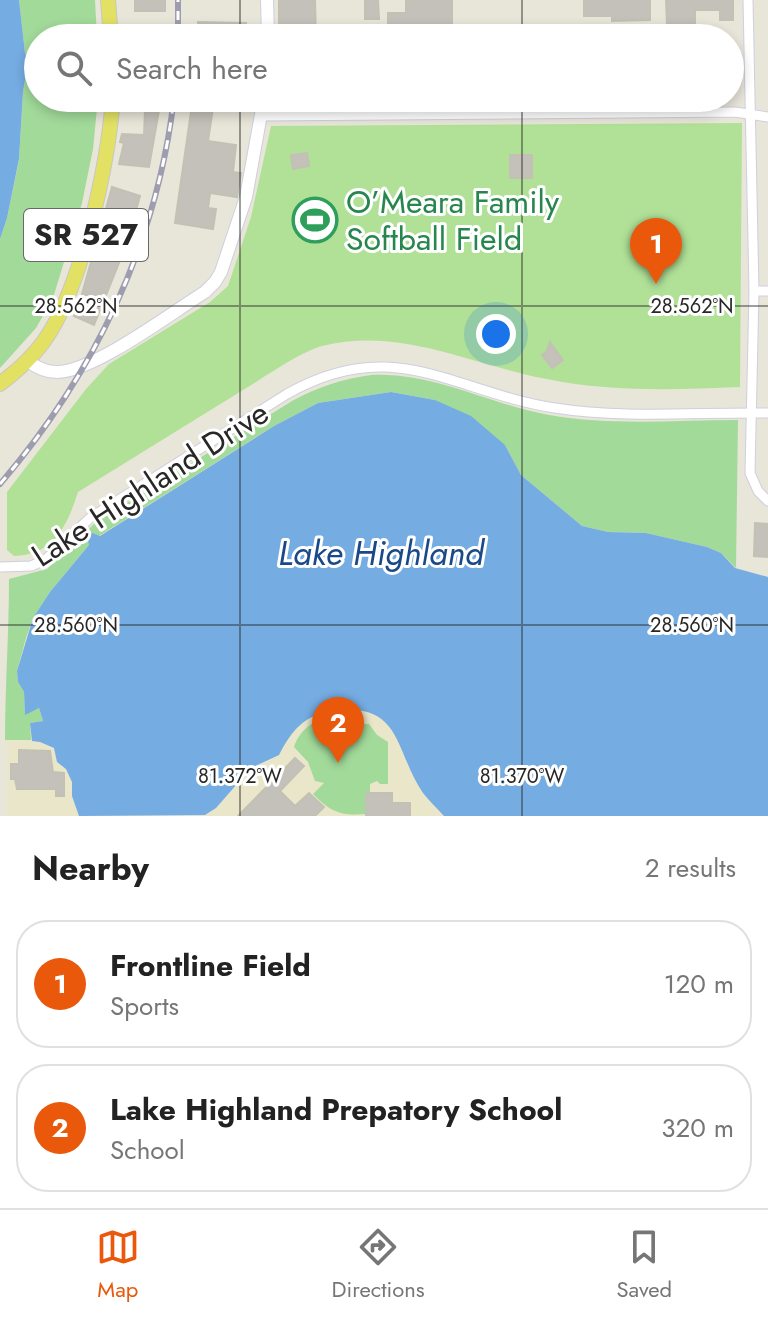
<!DOCTYPE html>
<meta charset="utf-8">
<style>
body{margin:0;font-family:Jost,sans-serif;background:#f6f6f6;color:#222}
.you{position:absolute;left:496px;top:334px;width:28px;height:28px;margin:-20px;border:6px solid #fff;border-radius:50%;background:#1a73e8;box-shadow:0 0 0 12px #1a73e833}
.badge{display:grid;place-items:center;width:52px;height:52px;border-radius:50%;background:#ea580c;color:#fff;font-size:26px;font-weight:700}
.pin{position:absolute;translate:-50% -66px;filter:drop-shadow(0 2px 4px #0008)}
.pin::after{content:'';position:absolute;top:42px;width:28px;height:24px;background:inherit;clip-path:polygon(0 0,100% 0,50% 100%)}
.list{margin:0;padding:0;list-style:none}
h2{display:flex;justify-content:space-between;align-items:center;height:104px;margin:0;padding:0 32px;font-size:34px}
h2 small{font-size:26px;font-weight:400;color:#767676}
.list li{display:grid;grid-template-columns:52px 1fr auto;gap:24px;align-items:center;box-sizing:border-box;height:128px;margin:0 16px 16px;padding:0 16px;border:2px solid #e0e0e0;border-radius:32px}
.list b{display:block;font-size:30px;white-space:nowrap}
.list p{margin:0;font-size:26px;white-space:nowrap;color:#767676}
.list em{font-size:26px;font-style:normal;color:#767676}
.icon{flex:none;width:44px;height:44px;fill:none;stroke:currentColor;stroke-width:2;stroke-linecap:round;stroke-linejoin:round}
.map{position:relative;flex:none;width:768px;height:816px;overflow:hidden}
.search{position:absolute;background:#fff;box-shadow:0 4px 12px #0003;left:24px;right:24px;top:24px;height:88px;display:flex;align-items:center;gap:20px;box-sizing:border-box;padding:0 28px;border-radius:44px;color:#767676;font-size:30px}
.sheet{height:392px;background:#fff}
nav{display:flex;justify-content:space-around;align-items:center;box-sizing:border-box;height:112px;border-top:2px solid #e0e0e0;background:#fff;font-size:22px;color:#767676}
nav a{display:grid;justify-items:center;gap:4px}
nav .on{color:#ea580c}
.map>svg:first-child{display:block}
.education{fill:#e9e6ca}
.green{fill:#a2da9a}
.pitch{fill:#b1e197}
.water{fill:#75ace2}
.building{fill:#c3c1b9;stroke:#c3c1b4;stroke-width:2}
.lines{fill:none;stroke-linecap:round;stroke-linejoin:round}
.street-casing{stroke:#cfcfdf;stroke-width:11}
.secondary-casing{stroke:#cfcfdf;stroke-width:14}
.primary-casing{stroke:#c7c7c7;stroke-width:16}
.street{stroke:#fff;stroke-width:9}
.secondary{stroke:#fff;stroke-width:12}
.primary{stroke:#e2e164;stroke-width:14}
.rail-casing{stroke:#9e9daf;stroke-width:6}
.rail{stroke:#fff;stroke-width:3;stroke-dasharray:9;stroke-linecap:butt}
.ticks{fill:none;stroke:#272727;stroke-width:2;stroke-opacity:0.45}
.labels{text-anchor:middle;stroke-width:6;stroke-linejoin:round;paint-order:stroke}
.shield{fill:#fff;stroke:#686868;stroke-width:2}
.shield-label{font-size:30px;font-weight:bold;fill:#272727}
.leisure-label{font-size:32px;fill:#27864d;stroke:#fff;text-anchor:start}
.street-label{font-size:32px;fill:#272727;stroke:#fff}
.water-label{font-size:34px;font-style:italic;fill:#194988;stroke:#fff}
.ticks-label{font-size:20px;text-anchor:middle;fill:#272727;stroke:#fff;stroke-width:6;stroke-linejoin:round;paint-order:stroke}
</style>
<div class="map">
<svg width="768" height="816" viewBox="0 0 768 816">
<rect width="100%" height="100%" fill="#e8e5d9"/>
<g class="education">
<path d="M347 709 375 713 387 723 397 737 422 792 444 816H198L216 808 251 768 271 761 286 739 311 715Z"/>
<path d="M7 740H31L54 748 57 762 67 769 72 782V796L79 816H7Z"/>
</g>
<g class="green">
<path d="M19 0H95L97 38H38V98H98L93 149 82 203 53 298 36 328 0 368V239L7 218 19 160 23 92 28 61 25 53Z"/>
<path d="M371 375C434 372 488 404 549 415 610 426 676 420 738 420L736 568 721 553 707 547 646 533 608 532 582 526 521 475 505 445 435 400 391 392 318 403 274 426 99 536 90 532 89 545 50 592 33 618 26 638 17 671 18 682 24 692 25 714 39 708 43 721 30 723 31 740H5C5 686 9 633 9 579L47 569 96 522 292 401C318 387 342 379 371 375Z"/>
<path d="M336 715 340 724H369L377 735 388 742V784H380L377 781 370 784V793H366V814C340 816 331 812 313 794L324 783 315 781 308 762 294 747C300 728 317 718 336 715Z"/>
</g>
<path class="pitch" d="M742 123 740 387C676 390 609 392 547 379 471 365 401 326 322 346 298 353 265 377 243 390 188 424 133 458 78 492 67 526 54 555 14 556L7 550V492L86 389 109 364 210 302 228 286 251 217 271 126Z"/>
<g class="water">
<path d="M0 0H19L25 53 28 61 23 92 19 159 7 218 0 239Z"/>
<path d="M391 392 435 400 471 416 505 445 521 475 582 526 608 532 646 533 707 547 721 553 735 568 768 577V816H444C437 808 429 801 423 793 394 750 402 701 333 711 304 715 292 730 279 755L251 768 216 808 205 815 79 816 72 796V782L66 769 57 762 54 748 40 742 32 741 30 723 43 721 39 708 25 715 24 692 18 682 17 671 33 618 50 592 89 545 87 534 90 532 100 536 274 426 318 403Z"/>
</g>
<g class="building">
<rect x="135" y="0" width="30" height="11"/>
<path d="M279 0H315L316 38H279Z"/>
<path d="M365 0H378L379 19H365Z"/>
<path d="M406 0H452V31H429V38H388V13H406Z"/>
<path d="M584 0H650V20L612 21V16H584Z"/>
<path d="M666 0H733V20H720V10H695V24H667Z"/>
<path d="M198 22 246 23V28H254V38H198Z"/>
<path d="M193 98 214 101 208 141 236 145 233 172 241 173 237 197 210 193 208 208 216 209 213 229 175 223Z"/>
<path d="M125 99H161L149 167 119 164 124 143 120 142 122 134 144 135 145 110H125Z"/>
<path d="M307 153 309 166 293 169 291 155Z"/>
<rect x="510" y="155" width="22" height="23"/>
<path d="M112 187 140 196 127 243 94 325 74 316 78 308 88 312 94 297 82 294Z"/>
<path d="M550 342 563 360 552 368 542 355 547 351Z"/>
<path d="M755 523 768 524V557L754 556Z"/>
<path d="M19 750 50 751 53 772 64 773V796H56V789H17L15 779H11V764H19Z"/>
<path d="M295 758 304 766 280 791 295 806 309 793 324 807 315 816H238Z"/>
<path d="M366 793H392V803H410V816H366Z"/>
</g>
<g class="lines">
<g class="street-casing">
<g id="street">
<path d="M748 0 754 291 750 473 758 491 768 501"/>
<path d="M262 116 735 112 768 117"/>
<path d="M754 291H768"/>
<path d="M0 567 31 566 45 560 90 518 287 394C394 333 452 392 555 408 623 419 699 412 768 413"/>
</g>
</g>
<g class="secondary-casing">
<g id="secondary">
<path d="M267 0 268 38"/>
<path d="M28 361C37 368 45 372 57 372 93 372 171 313 205 292L215 282 221 272 246 197 264 98"/>
</g>
</g>
<g class="primary-casing">
<g id="primary">
<path d="M108 0 111 38"/>
<path d="M0 384C17 371 32 358 44 341 82 288 108 164 113 98"/>
</g>
</g>
<use href="#street" class="street"/>
<use href="#secondary" class="secondary"/>
<use href="#primary" class="primary"/>
<g class="rail-casing">
<g id="rail">
<path d="M178 38V0"/>
<path d="M0 484C95 373 157 243 174 98"/>
</g>
</g>
<use href="#rail" class="rail"/>
</g>
<path class="ticks" d="M240 0V38M522 0V38M240 98V816M522 98V816M0 306H768M0 625H768"/>
<defs>
<g id="stadium-ring" transform="scale(2.3)"><circle r="9.5" fill="#fff" stroke="#2e9e5b" stroke-width="1.5"/><path d="M0-5a6.5 5 0 1 0 0 10a6.5 5 0 1 0 0-10ZM-3.5-1.8h7v3.6h-7Z" fill="#2e9e5b"/></g>
</defs>
<g fill-rule="evenodd">
<use href="#stadium-ring" x="315" y="220"/>
</g>
<g class="labels">
<rect class="shield" x="24" y="209" width="124" height="52" rx="6"/>
<g class="shield-label">
<text x="86" y="245">SR 527</text>
</g>
<g class="leisure-label">
<text x="346" y="213">O’Meara Family<tspan x="346" dy="37">Softball Field</tspan></text>
</g>
<g class="street-label">
<text transform="translate(150 484) rotate(-33)" y="11">Lake Highland Drive</text>
</g>
<g class="water-label">
<text x="381" y="565">Lake Highland</text>
</g>
</g>
<g class="ticks-label">
<text x="76" y="313">28.562°N</text>
<text x="692" y="313">28.562°N</text>
<text x="76" y="632">28.560°N</text>
<text x="692" y="632">28.560°N</text>
<text x="240" y="783">81.372°W</text>
<text x="522" y="783">81.370°W</text>
</g>
</svg>
<div class="you"></div>
<div class="pin badge" style="left:656px;top:284px">1</div>
<div class="pin badge" style="left:338px;top:763px">2</div>
<div class="search"><svg class="icon" aria-label="search" viewBox="0 0 24 24"><circle cx="10" cy="10" r="6"/><path d="M15 15l6 6"/></svg>Search here</div>
</div>
<section class="sheet">
<h2>Nearby<small>2 results</small></h2>
<ul class="list">
<li><span class="badge">1</span><div><b>Frontline Field</b><p>Sports</p></div><em>120 m</em></li>
<li><span class="badge">2</span><div><b>Lake Highland Prepatory School</b><p>School</p></div><em>320 m</em></li>
</ul>
</section>
<nav>
<a class="on"><svg class="icon" aria-label="map" viewBox="0 0 24 24"><path d="M3 6l6-2 6 2 6-2v14l-6 2-6-2-6 2zM9 4v14M15 6v14"/></svg>Map</a>
<a><svg class="icon" aria-label="directions" viewBox="0 0 24 24"><path d="M12 3l9 9-9 9-9-9zM9 14v-3h6M13 9l2 2-2 2"/></svg>Directions</a>
<a><svg class="icon" aria-label="saved" viewBox="0 0 24 24"><path d="M7 4h10v16l-5-4-5 4z"/></svg>Saved</a>
</nav>
